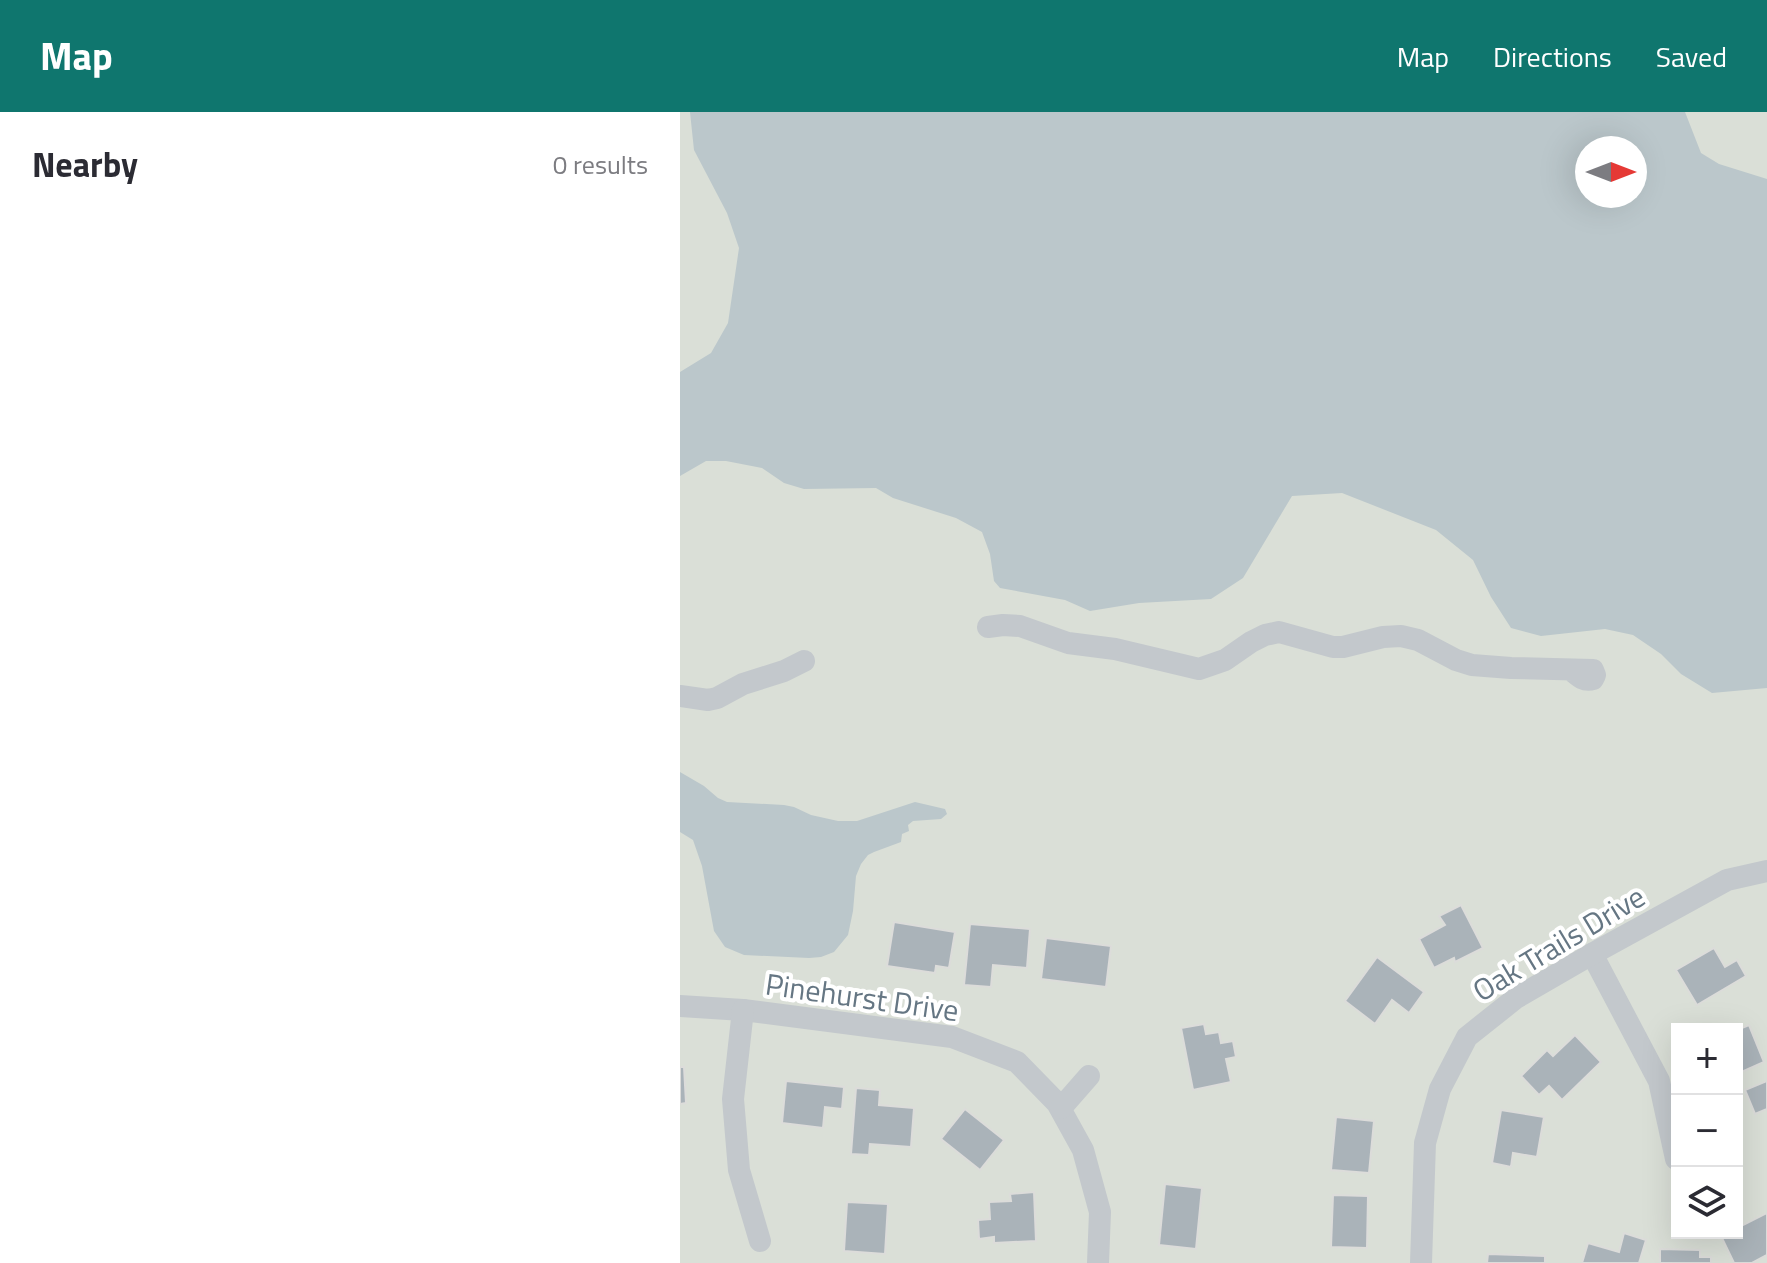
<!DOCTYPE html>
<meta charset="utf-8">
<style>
body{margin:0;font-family:"Titillium Web",sans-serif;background:#f7f7f7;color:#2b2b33}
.controls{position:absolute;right:24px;bottom:24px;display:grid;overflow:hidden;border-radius:0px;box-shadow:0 8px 32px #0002}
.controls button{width:72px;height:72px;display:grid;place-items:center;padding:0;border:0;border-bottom:2px solid #e1e1e2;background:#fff;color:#2b2b33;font:40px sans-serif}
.compass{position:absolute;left:895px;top:24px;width:72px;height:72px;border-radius:50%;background:#fff;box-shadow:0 8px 32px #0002;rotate:90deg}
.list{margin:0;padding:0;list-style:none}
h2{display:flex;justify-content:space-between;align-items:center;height:104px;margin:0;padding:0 32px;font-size:34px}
h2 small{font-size:26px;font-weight:400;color:#7c7c81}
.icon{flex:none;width:44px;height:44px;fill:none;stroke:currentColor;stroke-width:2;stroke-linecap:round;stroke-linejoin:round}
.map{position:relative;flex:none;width:1087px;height:1151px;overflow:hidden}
header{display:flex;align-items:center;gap:48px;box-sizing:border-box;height:112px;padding:0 40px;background:#0f766e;color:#fff}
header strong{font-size:38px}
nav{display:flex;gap:44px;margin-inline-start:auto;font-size:28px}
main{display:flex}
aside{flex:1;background:#fff}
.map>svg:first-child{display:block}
.green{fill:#dadfd7;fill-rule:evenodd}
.water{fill:#bbc7cb;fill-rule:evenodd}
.building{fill:#aab3b9;stroke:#dcdcda;stroke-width:2}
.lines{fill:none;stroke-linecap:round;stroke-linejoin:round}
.minor{stroke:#c3c8cc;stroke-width:22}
.labels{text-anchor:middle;stroke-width:8;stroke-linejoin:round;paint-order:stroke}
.street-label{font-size:30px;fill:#657683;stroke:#fff}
</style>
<header>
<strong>Map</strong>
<nav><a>Map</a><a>Directions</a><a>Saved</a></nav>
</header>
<main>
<aside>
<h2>Nearby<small>0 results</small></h2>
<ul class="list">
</ul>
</aside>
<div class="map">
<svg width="1087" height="1151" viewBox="0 0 1087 1151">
<rect width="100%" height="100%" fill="#fafaf8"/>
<path class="green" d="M0 0H1087V1151H0ZM907 36H955V84H907ZM997 917H1057V1121H997Z"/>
<g class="water">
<path d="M10 0H1005L1021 41 1039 52 1087 67V576L1032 581 1001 562 981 542 953 523 925 517 861 524 831 516 811 485 793 448 756 418 662 381 612 384 563 466 531 487 459 491 410 499 385 488 320 476 314 469 310 442 302 420 276 406 213 386 196 376 124 377 104 371 82 356 46 349H26L0 364V260L31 241 48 211 59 136 47 101 14 38ZM907 36H955V84H907Z"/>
<path d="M0 660 24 674 38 686 47 690 104 693 114 695 131 703 158 709H177L235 690 265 697 267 702 261 707 233 709 228 713 229 719 222 722 221 730 194 740 188 743 181 752 176 764 173 799 168 823 154 840 141 845 129 846 64 843 45 835 34 819 22 754 13 728 0 720Z"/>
</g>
<g class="building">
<path d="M781 793 803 836 775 850 774 846 754 856 739 827 765 813 759 804Z"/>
<path d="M214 810 275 820 269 856 256 854 255 861 207 854Z"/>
<path d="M290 812 350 817 347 856 313 853 311 875 284 873Z"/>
<path d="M366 826 431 834 426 875 361 867Z"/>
<path d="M1034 836 1045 855 1057 848 1066 864 1017 893 996 858Z"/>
<path d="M697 845 744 880 729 901 712 888 695 912 665 889Z"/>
<path d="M524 912 526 922 539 920 541 931 553 929 556 945 546 947 551 970 513 978 501 916Z"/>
<path d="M1069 913 1084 950 1057 962V918Z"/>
<path d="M895 923 921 950 882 988 869 974 859 983 841 964 867 938 873 944Z"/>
<path d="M0 955H4L6 991 0 992Z"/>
<path d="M106 969 164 975 162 997 145 995 143 1016 102 1011Z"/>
<path d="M1087 969V997L1075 1002 1065 978Z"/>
<path d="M176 976 200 978 199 993 234 996 231 1035 190 1032 189 1043 171 1042Z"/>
<path d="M285 997 324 1028 300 1058 261 1027Z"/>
<path d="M821 998 864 1005 857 1045 833 1041 831 1055 812 1051Z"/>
<path d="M656 1005 694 1009 689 1061 651 1058Z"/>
<path d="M485 1072 522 1076 516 1137 479 1133Z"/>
<path d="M354 1080 356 1129 314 1131V1125L299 1127 298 1108 310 1107 309 1090 331 1089 330 1082Z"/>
<path d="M653 1083 688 1084 687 1136 651 1135Z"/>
<path d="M167 1090 208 1092 205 1142 164 1139Z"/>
<path d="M1087 1101V1143L1072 1151H1054L1041 1124 1047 1121H1057V1116Z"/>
<path d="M944 1121 966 1128 959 1151H902L908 1131 939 1140Z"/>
<path d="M980 1137 1020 1138V1145H1031V1151H980Z"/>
<path d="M808 1142 865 1144V1151H807Z"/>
</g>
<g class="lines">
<g class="minor">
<path d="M308 515 323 513 340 514 388 531 435 537 519 557 545 548 571 530 585 523 599 520 653 535H663L703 525 721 524 738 528 776 548 792 553 831 556 913 558 915 563 913 567C904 570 898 564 891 558"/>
<path d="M0 584 28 588 37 586 63 572 104 559 124 549"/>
<path d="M912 842 979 969 996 1047"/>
<path d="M0 894 63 898 272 925 337 950 377 991 403 1038 420 1100 418 1151"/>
<path d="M63 898 53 987 59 1058 80 1129"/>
<path d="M381 996 409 964"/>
<path d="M741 1151 745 1031 760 977 787 925 836 886 912 842 1047 768 1087 759"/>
</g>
</g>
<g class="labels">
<g class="street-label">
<text transform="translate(879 832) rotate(-31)" y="10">Oak Trails Drive</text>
<text transform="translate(182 886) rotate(8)" y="10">Pinehurst Drive</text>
</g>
</g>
</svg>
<div class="controls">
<button>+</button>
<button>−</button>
<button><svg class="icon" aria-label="layers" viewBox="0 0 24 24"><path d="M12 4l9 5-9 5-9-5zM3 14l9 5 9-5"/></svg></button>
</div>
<svg class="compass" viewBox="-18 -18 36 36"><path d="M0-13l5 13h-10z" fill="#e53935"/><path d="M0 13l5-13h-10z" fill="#7c7c81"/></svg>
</div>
</main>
